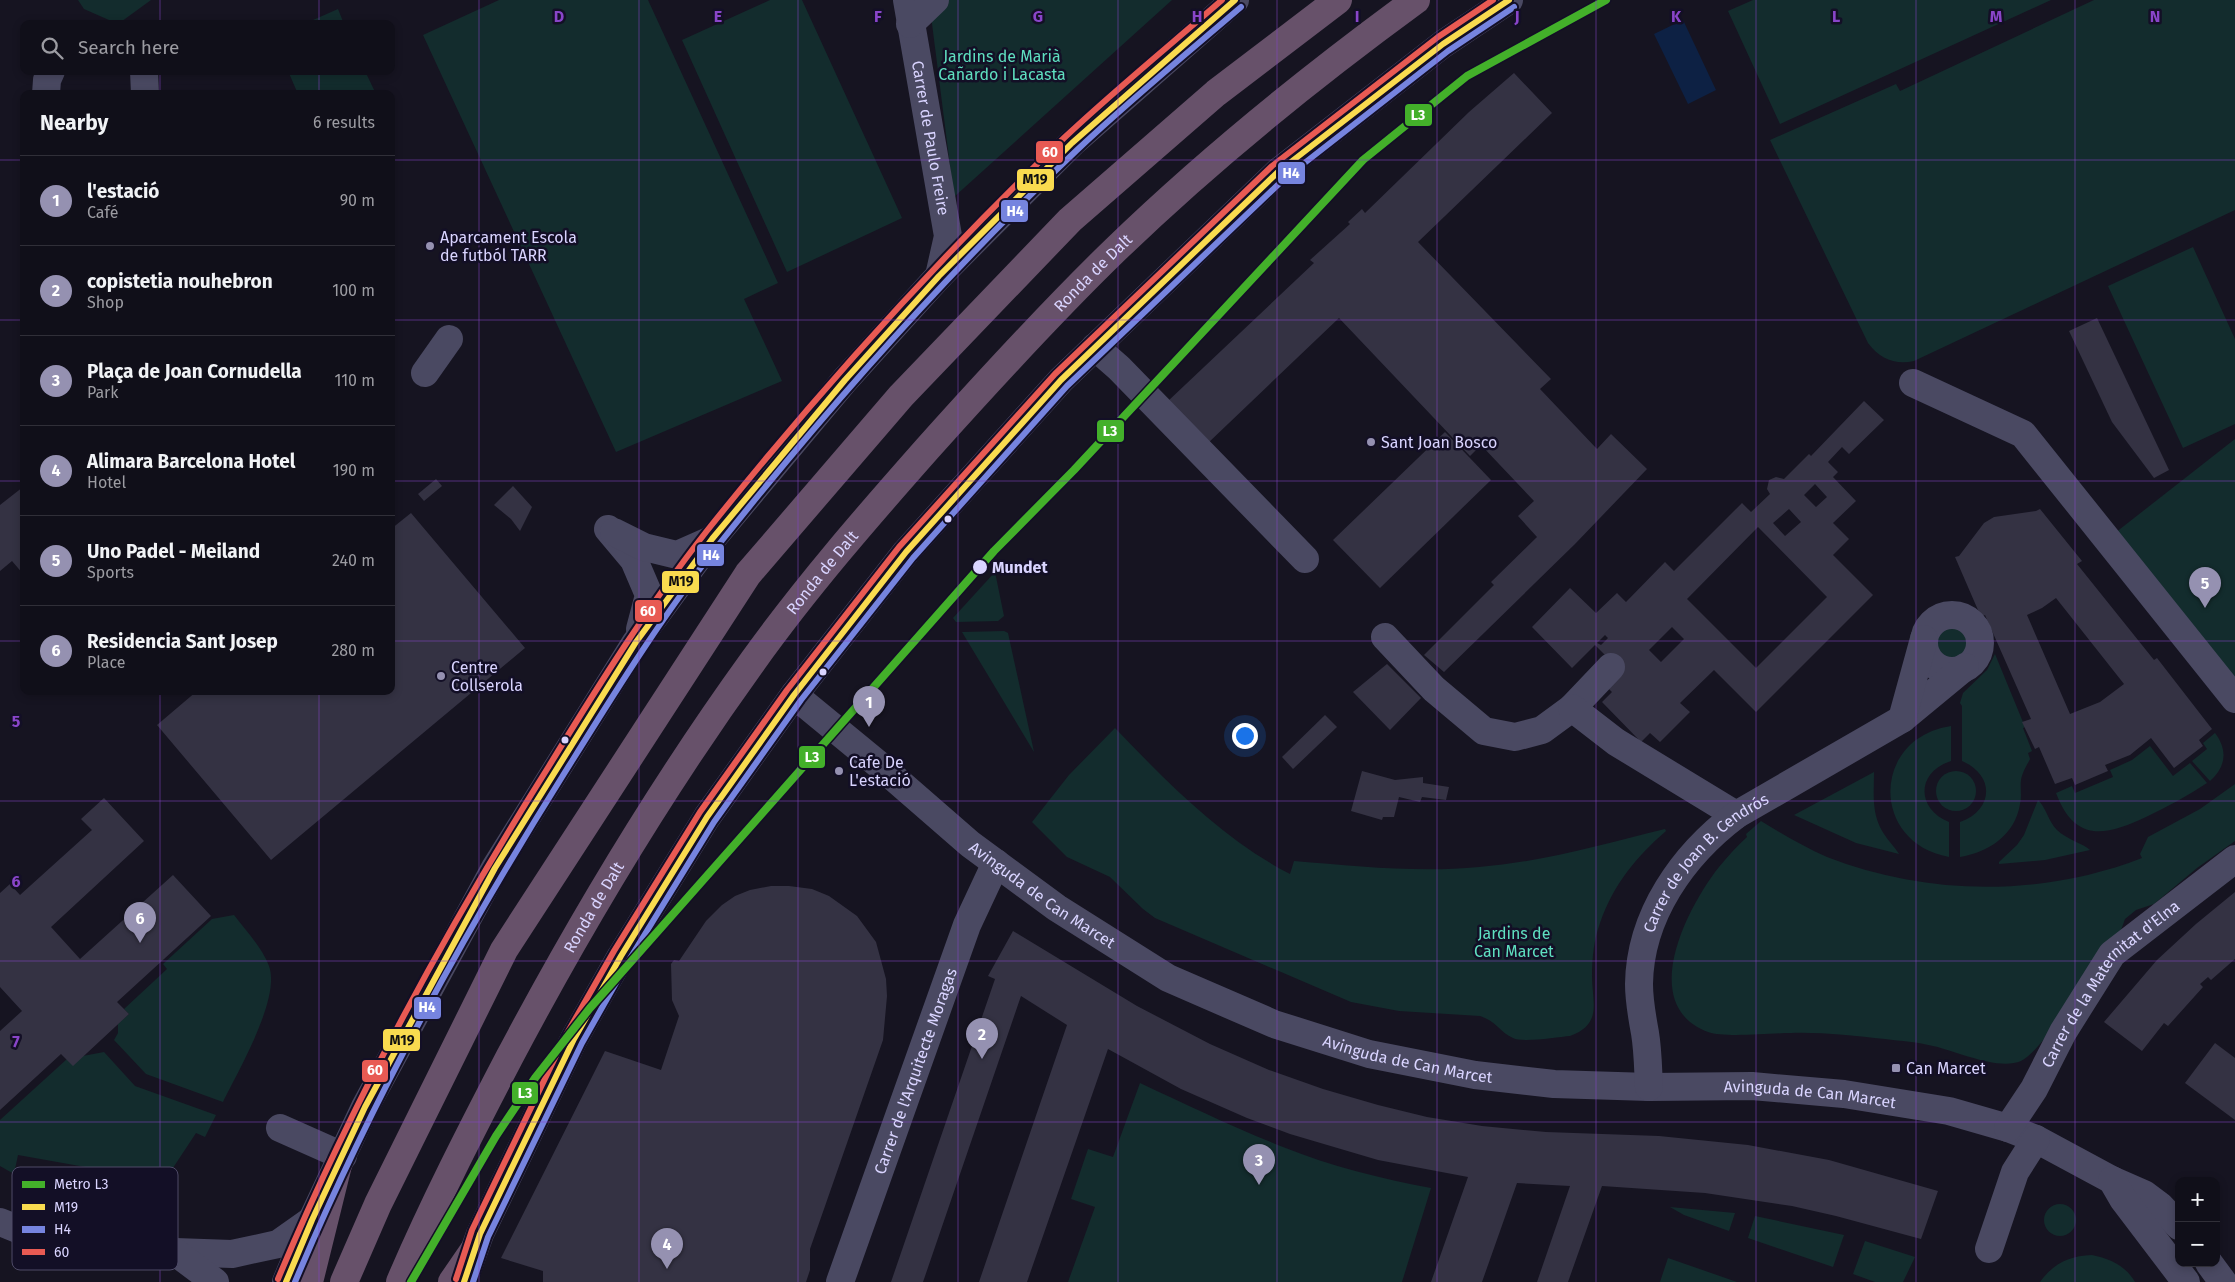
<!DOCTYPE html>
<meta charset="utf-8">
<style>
body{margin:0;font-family:"Fira Sans",sans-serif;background:#1e1d26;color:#f1f3f6}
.controls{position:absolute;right:15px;bottom:15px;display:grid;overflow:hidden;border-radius:10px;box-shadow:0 2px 8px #0003}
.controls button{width:45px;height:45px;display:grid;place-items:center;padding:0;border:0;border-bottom:1px solid #302f38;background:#100f19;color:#f1f3f6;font:25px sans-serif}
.you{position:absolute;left:1244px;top:735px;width:18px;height:18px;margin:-12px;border:4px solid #fff;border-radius:50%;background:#1a73e8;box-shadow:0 0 0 8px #1a73e833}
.badge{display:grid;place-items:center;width:32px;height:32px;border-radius:50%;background:#9591b1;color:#fff;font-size:16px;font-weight:700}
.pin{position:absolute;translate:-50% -41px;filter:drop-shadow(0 1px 2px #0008)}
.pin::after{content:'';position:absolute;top:26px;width:18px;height:15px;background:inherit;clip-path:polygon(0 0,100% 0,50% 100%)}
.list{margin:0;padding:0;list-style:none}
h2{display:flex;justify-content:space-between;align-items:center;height:65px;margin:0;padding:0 20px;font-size:21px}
h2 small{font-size:16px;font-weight:400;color:#9c9ca2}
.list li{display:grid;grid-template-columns:32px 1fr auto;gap:15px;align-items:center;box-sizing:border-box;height:90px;padding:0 20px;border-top:1px solid #302f38}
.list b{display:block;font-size:19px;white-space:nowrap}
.list p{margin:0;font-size:16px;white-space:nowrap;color:#9c9ca2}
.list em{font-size:16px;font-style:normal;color:#9c9ca2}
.icon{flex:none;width:28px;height:28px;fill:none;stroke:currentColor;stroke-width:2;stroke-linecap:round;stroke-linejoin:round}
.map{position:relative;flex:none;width:2235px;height:1282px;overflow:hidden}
.search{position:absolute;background:#100f19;box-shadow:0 2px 8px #0003;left:20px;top:20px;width:375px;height:55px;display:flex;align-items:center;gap:12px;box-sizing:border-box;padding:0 18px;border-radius:10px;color:#9c9ca2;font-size:19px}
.panel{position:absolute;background:#100f19;box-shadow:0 2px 8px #0003;left:20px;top:90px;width:375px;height:605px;border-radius:10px}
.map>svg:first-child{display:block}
.green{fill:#132c2d}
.water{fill:#0d2144}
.building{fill:#343243;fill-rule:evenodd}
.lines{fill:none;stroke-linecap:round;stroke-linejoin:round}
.minor{stroke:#4a4962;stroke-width:28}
.highway{stroke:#67516a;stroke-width:28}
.bus-1-casing{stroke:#130f26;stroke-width:10}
.bus-2-casing{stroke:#130f26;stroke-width:10}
.bus-3-casing{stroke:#130f26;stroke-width:10}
.bus-1{stroke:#f9db4f;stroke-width:6}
.bus-2{stroke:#7684df;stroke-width:6}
.bus-3{stroke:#e85a53;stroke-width:6}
.metro-1-casing{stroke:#130f26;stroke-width:11}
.metro-1{stroke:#43b02a;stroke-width:8}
.grid{fill:none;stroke:#8945c9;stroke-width:1;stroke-opacity:0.55}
.poi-dot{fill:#9591b1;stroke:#130f26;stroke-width:2}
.bus-dot{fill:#d9d4ff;stroke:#130f26;stroke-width:2}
.labels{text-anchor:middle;stroke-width:5;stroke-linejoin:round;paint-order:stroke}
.park-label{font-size:16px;fill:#5fe0c0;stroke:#130f26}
.street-label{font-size:16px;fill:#d9d4ff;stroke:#130f26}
.poi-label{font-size:16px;fill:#d9d4ff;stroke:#130f26;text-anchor:start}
.stop-label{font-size:16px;font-weight:bold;fill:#d9d4ff;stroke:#130f26;text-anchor:start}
.key{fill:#130f26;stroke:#4e4a67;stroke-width:1}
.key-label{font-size:14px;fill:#d9d4ff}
.grid-label{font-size:16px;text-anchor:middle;font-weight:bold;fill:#8945c9;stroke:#130f26;stroke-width:5;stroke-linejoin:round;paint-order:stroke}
.line-badge{stroke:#130f26;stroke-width:2}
.badge-label{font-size:14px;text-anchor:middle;font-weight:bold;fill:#fff}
.pale-badge-label{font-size:14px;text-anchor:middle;font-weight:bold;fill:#111}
</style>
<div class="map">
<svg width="2235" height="1282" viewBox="0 0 2235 1282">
<rect width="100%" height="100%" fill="#161421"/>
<g class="green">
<path d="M78 0H151L118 24 84 9Z"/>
<path d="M499 0H648L778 283 744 299 782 381 616 452 423 35Z"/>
<path d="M770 0H802L902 218 787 272 682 40Z"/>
<path d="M929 0H1172L954 197Z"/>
<path d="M1753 0H2051L1780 124 1728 11Z"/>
<path d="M2094 0H2235V210L1914 361C1895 365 1880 359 1868 343L1770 140 1896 84 1900 91Z"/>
<path d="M338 9 344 24H304Z"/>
<path d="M288 71H365L376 94H298Z"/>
<path d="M2193 247 2235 339V424L2183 448 2108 286Z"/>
<path d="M2235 439V684L2115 533Z"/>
<path d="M995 572 1004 616 998 621 956 622 953 618Z"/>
<circle cx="1953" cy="643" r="19"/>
<path d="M1004 631 1008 633 1034 752 962 632Z"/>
<path d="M1995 654 2025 727 2023 728 2032 751 2028 753 2030 759C2027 765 2022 773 2021 780 2020 788 2022 796 2020 804 2015 835 1989 852 1960 857V822C1994 810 1995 775 1962 761V706L1960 703 1963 693 1987 670Z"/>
<path d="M1951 726V761C1916 772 1916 809 1949 822V857C1870 843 1871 738 1951 726Z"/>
<path d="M1115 728C1167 782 1222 839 1290 874L1294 861C1356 866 1418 873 1479 867 1542 862 1604 844 1665 829L1666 831C1636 857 1613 885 1600 923 1594 939 1592 958 1592 976 1592 1002 1603 1024 1570 1036 1558 1037 1522 1043 1513 1038 1501 1033 1496 1021 1480 1016L1399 1011 1351 1002 1155 918 1143 909 1110 877 1067 857 1032 822 1069 775Z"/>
<path d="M2215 733C2228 750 2226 767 2210 781L2192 761 2207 749 2203 743Z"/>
<path d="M2150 746 2173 776 2190 763 2207 783C2187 796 2167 807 2146 817 2105 836 2075 843 2056 793L2072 786 2075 793 2113 777 2110 770 2132 760Z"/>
<circle cx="1956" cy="791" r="20"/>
<path d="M1874 772C1874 794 1871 814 1884 834 1888 841 1895 847 1899 854L1856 843 1794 815Z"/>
<path d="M2235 784V841L2197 868 2154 904 2136 910 2125 919 2120 933 2110 944C2093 968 2043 1051 2021 1061 1998 1071 1957 1051 1933 1046 1918 1042 1901 1041 1885 1039 1854 1036 1822 1032 1791 1033 1770 1033 1725 1038 1708 1032 1636 1005 1688 906 1719 867 1728 856 1737 846 1747 837L1746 834 1761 821C1782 834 1804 847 1827 857 1927 896 2042 897 2142 858L2140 854 2148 837 2200 809Z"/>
<path d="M2038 800C2046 807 2048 821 2057 830 2066 839 2084 844 2090 850L2045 860 1999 864V862L2017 845 2024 835Z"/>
<path d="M234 915C246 931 262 947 269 966 281 998 238 1071 223 1102L146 1074 114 1040 118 1033V1024L129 1014 124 1009 167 969 163 964 212 919Z"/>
<path d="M104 1052 135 1086 216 1115 205 1137 196 1133 163 1183 178 1193C167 1201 157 1201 143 1199L147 1178 18 1155 14 1174 0 1166V1120L67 1059Z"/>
<path d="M1140 1083C1187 1105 1235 1128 1283 1147 1330 1166 1382 1179 1431 1188L1402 1282H1068L1095 1207 1071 1199 1088 1149 1113 1157Z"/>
<circle cx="2060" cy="1220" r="16"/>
<path d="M1670 1207 1735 1213 1729 1231 1684 1215Z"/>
<path d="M1755 1216 1844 1235 1833 1267 1748 1238Z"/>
<path d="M1865 1241 1915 1257 1903 1282H1875L1853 1274Z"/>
<path d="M2092 1255C2110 1259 2125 1265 2135 1282H2040C2054 1263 2069 1256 2092 1255Z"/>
<path d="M1668 1258 1737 1282H1660Z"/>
</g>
<path class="water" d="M1683 20 1716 90 1688 104 1654 34Z"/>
<g class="building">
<path d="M1514 73 1552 113 1418 242 1551 379 1540 389 1597 449 1611 434 1647 469 1575 544 1444 672 1424 655 1494 585 1491 582 1537 537 1518 516 1534 501 1481 445 1470 456 1339 318 1207 444 1167 402 1314 263 1310 260 1350 224 1348 222 1362 209 1365 213 1469 112Z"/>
<path d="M2097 318 2169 470 2154 478 2112 422 2069 331Z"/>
<path d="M1864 401 1884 420 1849 454 1842 447 1828 462 1838 472 1833 477 1856 501 1833 523 1849 539 1833 555 1873 595 1756 712 1714 670 1680 703 1690 712 1660 742 1650 733 1641 742 1602 702 1612 692 1606 686 1621 671 1595 645 1572 668 1532 627 1570 588 1596 613 1617 593 1626 602 1665 562 1674 571 1742 503 1751 512 1770 494 1767 489 1769 480 1776 477 1784 479 1809 454 1811 456ZM1815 484 1827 497 1816 507 1804 495ZM1789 509 1801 522 1785 536 1773 523ZM1758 527 1827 597 1756 668 1687 599ZM1672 627 1684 639 1661 662 1649 650ZM1605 635 1608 638 1601 645 1597 643Z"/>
<path d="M1445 432 1491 480 1380 588 1333 540Z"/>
<path d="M436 479 442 486 424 501 418 494Z"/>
<path d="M513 486 532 507 520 531 511 519 494 505Z"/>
<path d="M23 487 24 488V575L12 561 0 571V505Z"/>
<path d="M2040 509 2082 561 2077 564 2154 660 2157 658 2212 729 2199 740 2203 746 2174 768 2151 738 2130 755 2105 765 2108 771 2075 785 2072 778 2055 784 2039 747 2035 749 2022 722 2031 719 1985 615 1981 617 1955 557 1959 556 1984 523 1994 517 2036 511ZM2056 598 2124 684 2100 702 2070 714 2027 615 2042 608Z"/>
<path d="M411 513 525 648 271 860 157 725 197 691H391V529Z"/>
<path d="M1387 664 1421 698 1390 730 1353 692Z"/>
<path d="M1325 715 1337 727 1293 769 1282 757Z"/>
<path d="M1362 771 1395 780 1423 777V783L1449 787 1446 800 1422 797 1420 802 1399 797 1394 817H1383L1382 820 1351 811Z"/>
<path d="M104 798 144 841 51 927 80 959 173 875 211 916 117 1002 129 1014 73 1066 61 1054 0 1110V1031L22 1011 0 987V893L10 884 20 895 92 830 81 819Z"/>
<path d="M771 886H789L812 889 829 896 857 916 876 942 886 979 887 996 883 1040 810 1249V1270L806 1282H543V1271L501 1258 605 1051 661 1070 679 1016 672 1000 671 964 674 960 679 961 706 921 722 905 735 896 750 890Z"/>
<path d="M2235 892V959L2211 980 2208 977 2200 984 2203 987 2168 1026 2164 1023 2142 1051 2104 1022 2157 960 2196 924Z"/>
<path d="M1013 931 1137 1006 1210 1044 1269 1070 1323 1089 1378 1105 1427 1117 1482 1126 1546 1132 1659 1136 1748 1145 1829 1160 1938 1191 1921 1239 1836 1216 1792 1206 1705 1193 1602 1186 1568 1282H1537L1570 1186 1517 1183 1482 1282H1431L1468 1177 1378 1160 1290 1134 1247 1118 1181 1089 1108 1049 1027 1282H979L1067 1025 1021 996 923 1282H891L995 979 988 976Z"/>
<path d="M2215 1043 2235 1058V1120L2185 1083Z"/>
</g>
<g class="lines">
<g class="minor">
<path id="s1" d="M907 0 948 236 939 276"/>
<path d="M910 24 935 0"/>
<path d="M144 71 145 94"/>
<path d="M46 94 47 80 51 71"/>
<path d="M1095 347 1119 368 1305 559"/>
<path d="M425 373 449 339"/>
<path d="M1913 383 2023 434 2235 699"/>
<path d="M608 529 634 560 649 595 640 629"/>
<path d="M614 532 644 547 677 555 711 540"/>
<circle cx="1952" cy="643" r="28"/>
<path d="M1385 637 1434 689 1484 731 1515 737 1542 730 1572 708 1611 667"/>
<path id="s2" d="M794 695 878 764 970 844 1057 908 1168 978 1274 1024 1369 1054 1475 1075 1554 1084 1649 1087 1752 1086 1844 1094 1949 1111 2008 1128 2036 1139 2112 1180 2144 1194 2160 1206 2179 1226"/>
<path d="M1572 708 1616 742 1736 815"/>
<path d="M1902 719 1965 667"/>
<path id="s3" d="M1649 1087C1648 1069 1648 1051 1645 1033 1642 1017 1639 1001 1639 984 1640 915 1683 855 1736 815L1902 719 1924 639"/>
<path d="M280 1128 343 1156"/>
<path id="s4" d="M2008 1128 2034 1089 2063 1032 2112 954 2235 859"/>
<path d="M2112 1180 2123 1199 2186 1282"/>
<path d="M0 1222 20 1230 175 1252 232 1254 278 1244 312 1220"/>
<path d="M1989 1249 2015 1172 2036 1139"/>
<path d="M175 1252 215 1282"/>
<path d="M2209 1263 2223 1282"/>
<path d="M466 1273 480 1234 574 1039 621 956 707 817 794 695 906 552 1061 380 1278 172 1443 44 1509 0"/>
<path d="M286 1282 312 1220 365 1107 495 868 636 642 712 539 845 380 939 276 1072 143 1235 0"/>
<path id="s5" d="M840 1282 967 925 996 863"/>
</g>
<g class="highway">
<path d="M309 1282 338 1165"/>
<path d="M344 1282 378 1204 504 950 748 574 901 396 1070 220 1216 93 1338 0"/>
<path id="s6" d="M400 1282C433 1205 471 1131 509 1058 582 920 662 787 753 661 806 587 866 518 927 449 988 381 1050 313 1115 250 1208 160 1312 76 1416 0"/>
<path d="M452 1282 474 1250"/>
</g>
<g class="bus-1-casing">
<g id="bus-1">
<path d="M286 1282 312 1220 365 1107 495 868 636 642 712 539 845 380 939 276 1072 143 1235 0"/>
<path d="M464 1282 480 1234 574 1039 621 956 707 817 794 695 906 552 1061 380 1278 172 1443 44 1509 0"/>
</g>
</g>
<g class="bus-2-casing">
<g id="bus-2">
<path d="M295 1282C369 1106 461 938 562 777 612 697 661 617 720 543 830 405 949 271 1077 150 1130 100 1186 54 1241 7"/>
<path d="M473 1282 488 1237 582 1043 629 960 714 822 801 700 913 558 1067 386 1284 179 1448 51 1514 7"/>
</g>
</g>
<g class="bus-3-casing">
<g id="bus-3">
<path d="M278 1279C353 1100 446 930 549 766 598 686 648 606 706 532 817 393 936 261 1064 138 1115 90 1169 46 1222 0"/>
<path d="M456 1279 472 1230 566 1035 614 951 700 812 787 690 899 547 1055 374 1272 166 1438 37 1493 0"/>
</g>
</g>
<use href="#bus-1" class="bus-1"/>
<use href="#bus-2" class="bus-2"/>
<use href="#bus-3" class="bus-3"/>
<g class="metro-1-casing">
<path id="metro-1" d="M411 1282 496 1136 535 1078 590 1008 994 551 1074 470 1363 160 1467 76 1606 0"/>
</g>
<use href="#metro-1" class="metro-1"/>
</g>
<path class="grid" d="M160 0V24M319 0V24M479 0V1282M639 0V1282M798 0V1282M958 0V1282M1118 0V1282M1277 0V1282M1437 0V1282M1596 0V1282M1756 0V1282M1916 0V1282M2075 0V1282M160 71V94M319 71V94M0 160H24M391 160H2235M0 320H24M391 320H2235M0 481H24M391 481H2235M0 641H24M391 641H2235M160 691V1282M319 691V1282M0 801H2235M0 961H2235M0 1122H2235"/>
<g class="poi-dot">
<circle cx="430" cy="246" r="5"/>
<circle cx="1371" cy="442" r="5"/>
<circle cx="441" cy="676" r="5"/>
<circle cx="839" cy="771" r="5"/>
<rect x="1891" y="1063" width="10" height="10" rx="2.5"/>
</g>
<g class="bus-dot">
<circle cx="948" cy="519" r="4.5"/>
<circle cx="980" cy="567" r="8"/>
<circle cx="823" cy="672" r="4.5"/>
<circle cx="565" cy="740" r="4.5"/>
</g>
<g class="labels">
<g class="park-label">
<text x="1002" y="62">Jardins de Marià<tspan x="1002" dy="18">Cañardo i Lacasta</tspan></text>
<text x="1514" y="939">Jardins de<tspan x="1514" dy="18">Can Marcet</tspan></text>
</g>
<g class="street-label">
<text dy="6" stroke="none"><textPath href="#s1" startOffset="140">Carrer de Paulo Freire</textPath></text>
<text dy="6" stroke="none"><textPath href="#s6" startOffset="1232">Ronda de Dalt</textPath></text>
<text dy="6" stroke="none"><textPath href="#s6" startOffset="828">Ronda de Dalt</textPath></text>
<text dy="6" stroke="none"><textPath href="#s3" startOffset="249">Carrer de Joan B. Cendrós</textPath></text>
<text dy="6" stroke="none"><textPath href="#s2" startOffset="319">Avinguda de Can Marcet</textPath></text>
<text dy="6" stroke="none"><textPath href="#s6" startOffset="422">Ronda de Dalt</textPath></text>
<text dy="6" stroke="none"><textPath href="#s4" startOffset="179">Carrer de la Maternitat d'Elna</textPath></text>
<text dy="6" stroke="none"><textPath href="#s2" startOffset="724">Avinguda de Can Marcet</textPath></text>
<text dy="6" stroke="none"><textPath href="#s5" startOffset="224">Carrer de l'Arquitecte Moragas</textPath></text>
<text dy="6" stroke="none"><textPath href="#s2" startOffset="1129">Avinguda de Can Marcet</textPath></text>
</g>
<g class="poi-label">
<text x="440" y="243">Aparcament Escola<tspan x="440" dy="18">de futból TARR</tspan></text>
<text x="1381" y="448">Sant Joan Bosco</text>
<text x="451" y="673">Centre<tspan x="451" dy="18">Collserola</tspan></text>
<text x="849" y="768">Cafe De<tspan x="849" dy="18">L'estació</tspan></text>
<text x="1906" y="1074">Can Marcet</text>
</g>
<g class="stop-label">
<text x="992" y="573">Mundet</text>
</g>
</g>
<rect x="12" y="1167" width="166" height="103" rx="8" class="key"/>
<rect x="22" y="1181" width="23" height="7" fill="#43b02a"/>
<rect x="22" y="1204" width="23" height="6" fill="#f9db4f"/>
<rect x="22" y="1226" width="23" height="7" fill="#7684df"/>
<rect x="22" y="1249" width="23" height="6" fill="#e85a53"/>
<g class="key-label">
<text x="54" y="1189">Metro L3</text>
<text x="54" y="1212">M19</text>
<text x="54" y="1234">H4</text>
<text x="54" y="1257">60</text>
</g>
<g class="grid-label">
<text x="559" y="22">D</text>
<text x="718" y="22">E</text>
<text x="878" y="22">F</text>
<text x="1038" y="22">G</text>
<text x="1197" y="22">H</text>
<text x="1357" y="22">I</text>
<text x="1517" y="22">J</text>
<text x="1676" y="22">K</text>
<text x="1836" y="22">L</text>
<text x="1996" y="22">M</text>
<text x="2155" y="22">N</text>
<text x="16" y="727">5</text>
<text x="16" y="887">6</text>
<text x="16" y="1047">7</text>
</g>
<g class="line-badge">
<rect x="1404" y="103" width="29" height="24" rx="5" fill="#43b02a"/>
<rect x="1035" y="140" width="29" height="24" rx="5" fill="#e85a53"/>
<rect x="1277" y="161" width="29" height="24" rx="5" fill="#7684df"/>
<rect x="1016" y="168" width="39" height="24" rx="5" fill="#f9db4f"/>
<rect x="1000" y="199" width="29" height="24" rx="5" fill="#7684df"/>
<rect x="1096" y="419" width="29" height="24" rx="5" fill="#43b02a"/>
<rect x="696" y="543" width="29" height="24" rx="5" fill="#7684df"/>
<rect x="661" y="570" width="39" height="24" rx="5" fill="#f9db4f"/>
<rect x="634" y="599" width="29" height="24" rx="5" fill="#e85a53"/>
<rect x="798" y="745" width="28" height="24" rx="5" fill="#43b02a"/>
<rect x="413" y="996" width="29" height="24" rx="5" fill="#7684df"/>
<rect x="382" y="1028" width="39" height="24" rx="5" fill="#f9db4f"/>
<rect x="361" y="1059" width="28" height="24" rx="5" fill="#e85a53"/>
<rect x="511" y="1081" width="28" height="24" rx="5" fill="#43b02a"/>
</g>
<g class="badge-label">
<text x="1418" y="120">L3</text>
<text x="1050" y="157">60</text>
<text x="1291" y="178">H4</text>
<text x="1015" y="216">H4</text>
<text x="1110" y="436">L3</text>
<text x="711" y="560">H4</text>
<text x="648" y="616">60</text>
<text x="812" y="762">L3</text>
<text x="427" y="1012">H4</text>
<text x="375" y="1075">60</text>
<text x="525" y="1098">L3</text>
</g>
<g class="pale-badge-label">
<text x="1035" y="184">M19</text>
<text x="681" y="586">M19</text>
<text x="402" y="1045">M19</text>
</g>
</svg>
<div class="controls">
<button>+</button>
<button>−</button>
</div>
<div class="you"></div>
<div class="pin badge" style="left:869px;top:727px">1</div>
<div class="pin badge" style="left:982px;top:1059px">2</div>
<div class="pin badge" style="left:1259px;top:1185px">3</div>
<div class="pin badge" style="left:667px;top:1269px">4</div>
<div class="pin badge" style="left:2205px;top:608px">5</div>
<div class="pin badge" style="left:140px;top:943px">6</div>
<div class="search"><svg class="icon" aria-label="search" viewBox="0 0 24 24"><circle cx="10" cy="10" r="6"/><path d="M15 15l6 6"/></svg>Search here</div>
<section class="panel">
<h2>Nearby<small>6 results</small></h2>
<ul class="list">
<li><span class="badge">1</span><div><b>l'estació</b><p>Café</p></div><em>90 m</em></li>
<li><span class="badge">2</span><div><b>copistetia nouhebron</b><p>Shop</p></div><em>100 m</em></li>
<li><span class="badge">3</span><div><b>Plaça de Joan Cornudella</b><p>Park</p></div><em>110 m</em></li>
<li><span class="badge">4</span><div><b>Alimara Barcelona Hotel</b><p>Hotel</p></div><em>190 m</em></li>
<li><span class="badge">5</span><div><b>Uno Padel - Meiland</b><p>Sports</p></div><em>240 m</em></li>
<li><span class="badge">6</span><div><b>Residencia Sant Josep</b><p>Place</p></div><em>280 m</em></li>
</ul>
</section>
</div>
